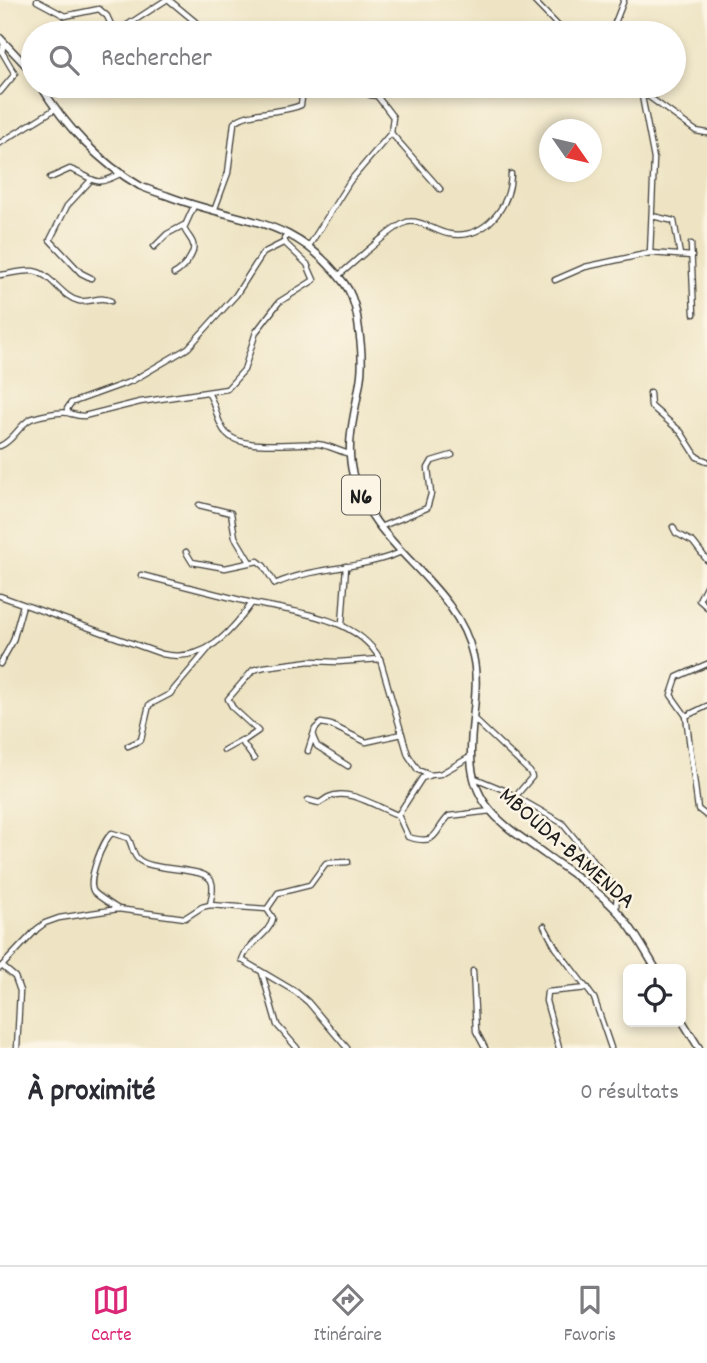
<!DOCTYPE html>
<html lang="fr">
<meta charset="utf-8">
<style>
body{margin:0;font-family:Dekko,sans-serif;background:#f2f2f3;color:#2b2b33}
.controls{position:absolute;right:21px;bottom:21px;display:grid;overflow:hidden;border-radius:10px;box-shadow:0 4px 10px #0003}
.controls button{width:63px;height:63px;display:grid;place-items:center;padding:0;border:0;border-bottom:2px solid #e1e1e2;background:#fff;color:#2b2b33;font:35px sans-serif}
.compass{position:absolute;left:539px;top:119px;width:63px;height:63px;border-radius:50%;background:#fff;box-shadow:0 4px 10px #0003;rotate:124deg}
.list{margin:0;padding:0;list-style:none}
h2{display:flex;justify-content:space-between;align-items:center;height:91px;margin:0;padding:0 28px;font-size:30px}
h2 small{font-size:23px;font-weight:400;color:#7c7c81}
.icon{flex:none;width:38px;height:38px;fill:none;stroke:currentColor;stroke-width:2;stroke-linecap:round;stroke-linejoin:round}
.map{position:relative;flex:none;width:707px;height:1048px;overflow:hidden}
.search{position:absolute;background:#fff;box-shadow:0 4px 10px #0003;left:21px;right:21px;top:21px;height:77px;display:flex;align-items:center;gap:18px;box-sizing:border-box;padding:0 24px;border-radius:38px;color:#7c7c81;font-size:26px}
.sheet{height:217px;background:#fff}
nav{display:flex;justify-content:space-around;align-items:center;box-sizing:border-box;height:98px;border-top:2px solid #e1e1e2;background:#fff;font-size:19px;color:#7c7c81}
nav a{display:grid;justify-items:center;gap:4px}
nav .on{color:#db2777}
.map>svg:first-child{display:block}
.lines{fill:none;stroke-linecap:round;stroke-linejoin:round}
.minor-casing{stroke:#3c3a35;stroke-width:7}
.highway-casing{stroke:#3c3a35;stroke-width:9}
.minor{stroke:#fff;stroke-width:4.5}
.highway{stroke:#fff;stroke-width:6}
.labels{text-anchor:middle;stroke-width:5;stroke-linejoin:round;paint-order:stroke}
.shield{fill:#fcf5e5;stroke:#5f5d58;stroke-width:2}
.shield-label{font-size:23px;font-weight:bold;fill:#1c1c1c}
.street-label{font-size:24px;fill:#1c1c1c;stroke:#fcf5e5}
</style>
<div class="map">
<svg width="707" height="1048" viewBox="0 0 707 1048">
<rect width="100%" height="100%" fill="#fcf5e5"/>
<filter id="ink" filterUnits="userSpaceOnUse"><feTurbulence type="fractalNoise" baseFrequency=".0143" numOctaves="2"/><feDisplacementMap in="SourceGraphic" scale="14" xChannelSelector="R" yChannelSelector="G"/><feConvolveMatrix kernelMatrix="1 2 1 2 8 2 1 2 1" color-interpolation-filters="sRGB"/></filter>
<filter id="wash" filterUnits="userSpaceOnUse"><feTurbulence type="fractalNoise" baseFrequency=".00686" numOctaves="4" result="noise"/><feDisplacementMap in="SourceGraphic" scale="28" xChannelSelector="R" yChannelSelector="G"/><feGaussianBlur stdDeviation="1.57" result="paint"/><feColorMatrix in="noise" values="0 0 0 0 0 0 0 0 0 0 0 0 0 0 0 0 0 1.4 0 .05"/><feComposite in="paint" operator="in"/></filter>
<g filter="url(#wash)">
<rect width="100%" height="100%" fill="#eee4c4"/>
</g>
<g filter="url(#ink)">
<g class="lines">
<g class="minor-casing">
<g id="minor">
<path d="M169 0 198 24 204 33"/>
<path d="M533 0 565 33"/>
<path d="M37 1 65 16 99 9 107 16 115 33"/>
<path d="M115 33 166 0"/>
<path d="M611 33 624 0"/>
<path d="M355 86 370 95 377 96"/>
<path d="M634 86 696 131 707 133"/>
<path d="M641 91 654 159 650 253"/>
<path d="M0 92 15 74 2 52 4 43"/>
<path d="M391 133 440 189"/>
<path d="M0 143 55 109"/>
<path d="M50 178 70 169C98 179 91 189 122 173"/>
<path d="M214 211 228 173 234 123C246 110 283 114 301 105L302 98 291 86"/>
<path d="M652 216 674 221 680 255"/>
<path d="M691 244 694 314"/>
<path d="M309 246 350 181 391 133 393 117 377 96 374 86"/>
<path d="M154 247 167 234 184 225"/>
<path d="M174 274C182 270 196 254 193 244 192 239 186 234 184 228L194 206"/>
<path d="M0 275C10 274 23 270 33 271 51 273 61 297 79 301 91 303 100 295 111 301"/>
<path d="M338 276C353 264 391 227 407 222 420 219 436 232 449 234 485 240 510 207 511 174"/>
<path d="M91 278 81 273 50 240 67 206 91 180"/>
<path d="M555 280 585 267 650 253 692 256"/>
<path d="M208 393C217 405 216 423 226 433 244 453 299 440 323 445 332 447 341 452 350 454"/>
<path d="M650 393 651 406 681 432 697 457 707 461"/>
<path d="M68 412 67 409 71 403 132 381 188 348 236 295 263 253 285 242"/>
<path d="M0 446C13 441 18 427 29 420 35 416 62 411 68 413 75 415 77 416 84 416L140 402 227 389 244 370 256 332 279 302 314 280 307 264 286 244 284 239 288 234"/>
<path d="M199 505 231 513 235 537 250 562"/>
<path d="M380 527 427 508 431 494 428 468 432 461 452 455"/>
<path d="M673 527 676 533 693 542 707 560"/>
<path d="M186 552 192 562 225 568 258 561 264 566 275 584C315 566 361 570 401 552"/>
<path d="M141 575 252 603"/>
<path d="M707 584 699 600 707 607"/>
<path d="M0 596 162 654C204 663 229 635 252 603 295 612 357 617 380 659L408 755 418 770 430 775 440 774 470 757"/>
<path d="M342 624 346 566"/>
<path d="M0 664 13 641 23 605"/>
<path d="M707 664 677 677 671 695 686 716 698 809 707 816"/>
<path d="M686 716 707 706"/>
<path d="M473 718 530 772 532 777 515 797"/>
<path d="M313 737 317 746 348 766"/>
<path d="M128 746 141 740 149 705 170 694 209 648"/>
<path d="M224 750 242 740"/>
<path d="M308 751 315 729 321 723 331 725 366 742 402 734"/>
<path d="M254 759 242 742 258 731 233 708 228 699 253 670 264 667 310 661 338 662 380 659"/>
<path d="M475 778 504 790 562 823 617 890 616 910"/>
<path d="M308 800 319 803C323 801 325 799 329 797 349 787 380 809 398 815L422 778 429 776"/>
<path d="M398 815 408 837C439 846 433 832 449 816L491 811"/>
<path d="M118 909C111 904 100 898 94 892 86 882 103 840 112 833L128 838C132 844 132 852 137 858 150 873 208 865 212 883 214 889 211 899 210 905"/>
<path d="M267 909 278 893 310 885 326 863 348 862"/>
<path d="M544 926 556 948 594 998 611 1048"/>
<path d="M2 966 15 977 20 991 17 1048"/>
<path d="M0 968 37 929 45 923 59 918 118 909 185 918 202 907 210 905 267 909 273 918C269 936 247 943 242 960L296 992 308 1002 347 1048"/>
<path d="M473 971 476 1031 485 1048"/>
<path d="M262 973 277 1025 297 1048"/>
<path d="M559 1048 546 1001 547 992 588 988"/>
</g>
</g>
<g class="highway-casing">
<g id="highway">
<path d="M0 38 33 73"/>
<path d="M41 86C64 125 100 163 140 186 149 190 159 193 168 196 240 224 292 214 344 283 351 292 355 305 357 316 360 336 363 356 361 375 357 408 344 442 353 475 373 549 457 582 473 656 485 707 451 765 491 811 506 829 527 841 546 855 570 872 596 889 616 910 632 927 644 949 656 969"/>
<path d="M681 1019 699 1048"/>
</g>
</g>
<use href="#minor" class="minor"/>
<use href="#highway" class="highway"/>
</g>
</g>
<g class="labels">
<rect class="shield" x="342" y="475.5" width="38" height="39" rx="5"/>
<g class="shield-label">
<text x="361" y="503">N6</text>
</g>
<g class="street-label">
<text transform="translate(568 847) rotate(41)" y="8">MBOUDA-BAMENDA</text>
</g>
</g>
</svg>
<div class="controls">
<button><svg class="icon" aria-label="locate" viewBox="0 0 24 24"><circle cx="12" cy="12" r="6"/><path d="M12 2v4M12 18v4M2 12h4M18 12h4"/></svg></button>
</div>
<svg class="compass" viewBox="-18 -18 36 36"><path d="M0-13l5 13h-10z" fill="#e53935"/><path d="M0 13l5-13h-10z" fill="#7c7c81"/></svg>
<div class="search"><svg class="icon" aria-label="search" viewBox="0 0 24 24"><circle cx="10" cy="10" r="6"/><path d="M15 15l6 6"/></svg>Rechercher</div>
</div>
<section class="sheet">
<h2>À proximité<small>0 résultats</small></h2>
<ul class="list">
</ul>
</section>
<nav>
<a class="on"><svg class="icon" aria-label="map" viewBox="0 0 24 24"><path d="M3 6l6-2 6 2 6-2v14l-6 2-6-2-6 2zM9 4v14M15 6v14"/></svg>Carte</a>
<a><svg class="icon" aria-label="directions" viewBox="0 0 24 24"><path d="M12 3l9 9-9 9-9-9zM9 14v-3h6M13 9l2 2-2 2"/></svg>Itinéraire</a>
<a><svg class="icon" aria-label="saved" viewBox="0 0 24 24"><path d="M7 4h10v16l-5-4-5 4z"/></svg>Favoris</a>
</nav>
